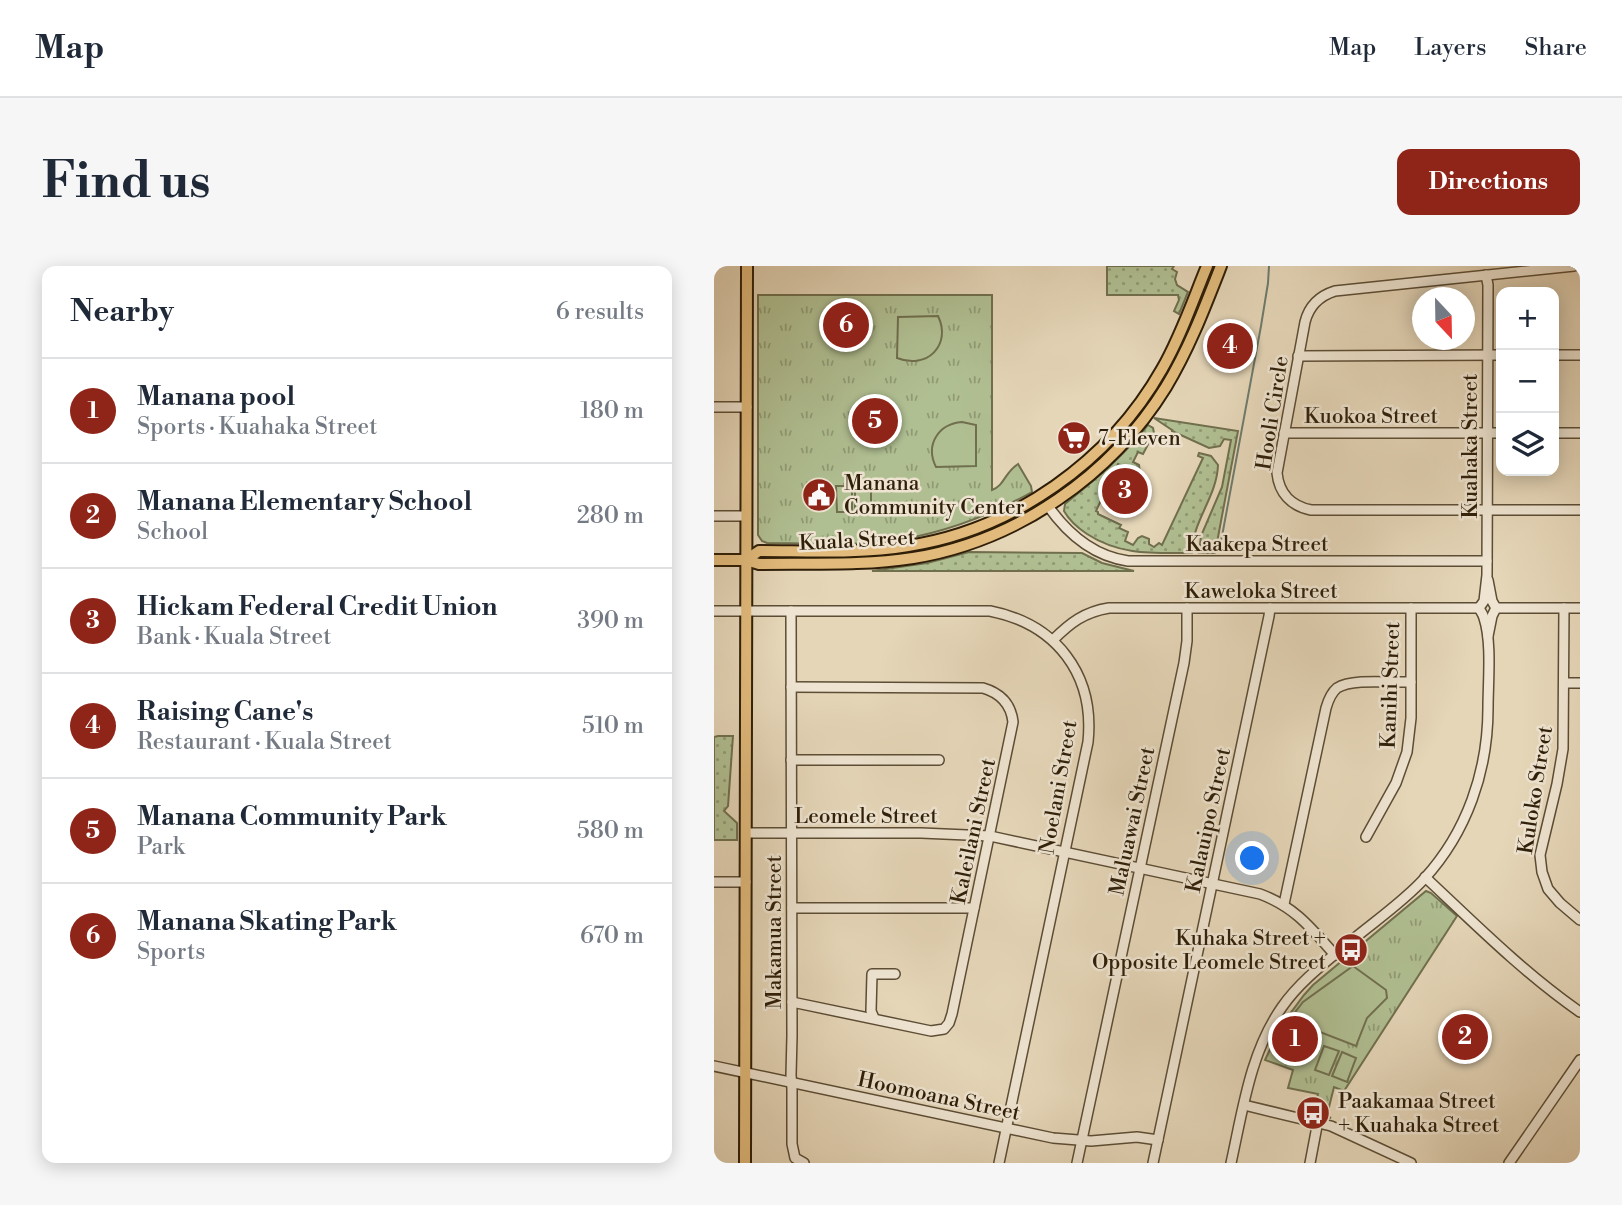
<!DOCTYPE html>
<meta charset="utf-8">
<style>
body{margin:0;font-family:"Libre Bodoni",serif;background:#f6f6f7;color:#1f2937}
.controls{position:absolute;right:21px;top:21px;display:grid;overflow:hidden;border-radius:14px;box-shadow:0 4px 18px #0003}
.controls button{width:63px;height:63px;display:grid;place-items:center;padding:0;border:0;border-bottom:2px solid #e0e1e3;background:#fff;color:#1f2937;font:35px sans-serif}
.compass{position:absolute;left:698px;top:21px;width:63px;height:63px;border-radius:50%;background:#fff;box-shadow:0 4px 18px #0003;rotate:158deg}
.you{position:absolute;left:539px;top:593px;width:24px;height:24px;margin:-18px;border:5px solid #fff;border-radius:50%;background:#1a73e8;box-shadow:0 0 0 10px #1a73e833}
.badge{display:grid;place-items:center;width:46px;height:46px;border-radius:50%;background:#8f2418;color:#fff;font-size:23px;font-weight:700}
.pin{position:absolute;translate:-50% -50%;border:4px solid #fff;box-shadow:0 2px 7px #0006}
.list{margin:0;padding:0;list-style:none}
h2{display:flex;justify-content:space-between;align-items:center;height:91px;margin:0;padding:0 28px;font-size:30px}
h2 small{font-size:23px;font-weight:400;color:#747a83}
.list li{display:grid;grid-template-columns:46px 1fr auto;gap:21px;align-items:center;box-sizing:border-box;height:105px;padding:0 28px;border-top:2px solid #e0e1e3}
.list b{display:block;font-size:26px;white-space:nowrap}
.list p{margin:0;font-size:23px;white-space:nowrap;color:#747a83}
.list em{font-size:23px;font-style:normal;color:#747a83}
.icon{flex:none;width:38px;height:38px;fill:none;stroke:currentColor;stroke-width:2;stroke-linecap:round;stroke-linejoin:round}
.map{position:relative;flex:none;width:866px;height:897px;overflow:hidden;border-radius:14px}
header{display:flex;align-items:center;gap:42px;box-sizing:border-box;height:98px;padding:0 35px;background:#fff;border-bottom:2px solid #e0e1e3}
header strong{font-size:33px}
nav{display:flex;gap:38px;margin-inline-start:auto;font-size:24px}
.intro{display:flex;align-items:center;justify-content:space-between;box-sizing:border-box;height:168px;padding:0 42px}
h1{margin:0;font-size:49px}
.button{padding:18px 32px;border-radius:14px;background:#8f2418;color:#fff;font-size:24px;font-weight:700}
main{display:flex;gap:42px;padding:0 42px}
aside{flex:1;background:#fff;border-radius:14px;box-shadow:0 4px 18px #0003}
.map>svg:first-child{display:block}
.grass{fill:url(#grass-dots);stroke:#706f4e;stroke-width:2}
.park{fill:url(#park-tufts);stroke:#706f4e;stroke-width:2}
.garden{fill:#b0bf92;stroke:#706f4e;stroke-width:2}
.water{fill:url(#water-ripples);stroke:#6d7b6e;stroke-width:2}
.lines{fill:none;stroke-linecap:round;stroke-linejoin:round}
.stream{stroke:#6d7b6e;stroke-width:2}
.minor-casing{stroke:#5c4d35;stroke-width:12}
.major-casing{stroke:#2f1f09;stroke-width:14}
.minor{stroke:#eee4d1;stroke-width:9}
.major{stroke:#e2bb7c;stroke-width:10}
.labels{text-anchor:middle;stroke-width:5;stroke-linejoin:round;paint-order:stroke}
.street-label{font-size:21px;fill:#2f1f09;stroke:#eee4d1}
.poi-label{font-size:21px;fill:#2f1f09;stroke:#eee4d1;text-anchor:start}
</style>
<header>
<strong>Map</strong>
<nav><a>Map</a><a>Layers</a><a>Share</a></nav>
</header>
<div class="intro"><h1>Find us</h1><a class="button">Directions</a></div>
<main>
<aside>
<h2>Nearby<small>6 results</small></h2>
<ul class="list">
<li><span class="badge">1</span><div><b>Manana pool</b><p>Sports · Kuahaka Street</p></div><em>180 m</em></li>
<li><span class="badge">2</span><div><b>Manana Elementary School</b><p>School</p></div><em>280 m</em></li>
<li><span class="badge">3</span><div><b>Hickam Federal Credit Union</b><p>Bank · Kuala Street</p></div><em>390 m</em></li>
<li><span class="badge">4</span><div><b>Raising Cane's</b><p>Restaurant · Kuala Street</p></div><em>510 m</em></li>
<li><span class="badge">5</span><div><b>Manana Community Park</b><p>Park</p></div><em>580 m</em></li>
<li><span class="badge">6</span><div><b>Manana Skating Park</b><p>Sports</p></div><em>670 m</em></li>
</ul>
</aside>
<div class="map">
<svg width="866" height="897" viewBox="0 0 866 897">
<defs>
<pattern id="grass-dots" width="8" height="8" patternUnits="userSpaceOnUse" patternTransform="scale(1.75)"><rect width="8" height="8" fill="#b0bf92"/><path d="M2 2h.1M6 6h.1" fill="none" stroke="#909b75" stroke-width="1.8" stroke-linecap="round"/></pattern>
<pattern id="park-tufts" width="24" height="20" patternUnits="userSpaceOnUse" patternTransform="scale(1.75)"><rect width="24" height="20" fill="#b0bf92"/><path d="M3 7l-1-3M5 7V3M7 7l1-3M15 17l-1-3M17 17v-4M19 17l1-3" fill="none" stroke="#909b75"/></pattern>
<pattern id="water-ripples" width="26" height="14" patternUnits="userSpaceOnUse" patternTransform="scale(1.75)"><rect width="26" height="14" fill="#96b9b1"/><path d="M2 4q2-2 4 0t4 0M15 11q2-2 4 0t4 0" fill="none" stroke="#7b968e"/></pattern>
</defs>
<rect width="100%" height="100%" fill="#e5d6b8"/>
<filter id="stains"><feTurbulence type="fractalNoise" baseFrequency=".00286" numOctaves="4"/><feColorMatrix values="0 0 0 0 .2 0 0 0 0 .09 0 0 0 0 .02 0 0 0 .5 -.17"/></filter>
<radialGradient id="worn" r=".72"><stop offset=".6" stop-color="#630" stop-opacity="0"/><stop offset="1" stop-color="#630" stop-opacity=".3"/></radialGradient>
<g class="grass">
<path d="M393 0H460L458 3 463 6 461 13 463 19 474 26 465 48 460 45 465 34 464 29H393Z"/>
<path d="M440 152 524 165 501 287H485L487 270 508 221 517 174 510 173 506 180 495 182 458 165V164Z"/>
<path d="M434 159 439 162 440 167 429 188 424 186 419 196 425 199 426 207 404 198 382 245 384 246V248L407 259 405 262 414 266 411 275 419 279 424 272 428 270 435 273V278L440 281 445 277 448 279 489 192 484 190 485 187 497 190 504 199C503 231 478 255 478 287 440 287 407 290 373 268 364 262 355 254 350 245L351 238C381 214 410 190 434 159Z"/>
<path d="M255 286 368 287 388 297 420 305H158L213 297Z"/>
<path d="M4 470H19L14 540 10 545 23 557V574H0V471Z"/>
</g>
<g class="park">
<path d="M44 29H278V224C291 219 290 207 304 198L317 220 318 226C273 251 227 268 177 275 138 280 93 277 53 277L48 275 44 269Z"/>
<path d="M712 625 717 627 743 650 630 825 620 821 614 845V850L617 852 595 846 600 842 604 828 574 822 579 804 551 794 567 760 590 729 599 719Z"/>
</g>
<g class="garden">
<path d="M110 48H155L154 72 119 73 118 71H114V69H110Z"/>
<path d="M224 50C238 79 213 104 183 92L184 51Z"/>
<path d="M248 156 262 159V200L222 201C211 179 224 158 248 156Z"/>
<path d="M122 220H138V246H123Z"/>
<rect x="141" y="220" width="16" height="26"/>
<path d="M639 700 672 724 673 732 653 752 642 780 575 754 589 736Z"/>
<path d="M610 780 625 785 615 809 601 804Z"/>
<path d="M628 786 642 792 633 816 618 810Z"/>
</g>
<path class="water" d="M572 764 594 772 590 782 569 773Z"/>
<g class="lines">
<path class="stream" d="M506 281 547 60 554 17 555 0"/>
<g class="minor-casing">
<g id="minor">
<path d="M860 0 621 25C605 30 595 40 591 56L563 207C565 227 577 240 597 244H866"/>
<path d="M840 89H866"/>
<path d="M584 90 787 89"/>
<path d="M0 141H33"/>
<path d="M570 167H787"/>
<path d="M840 167H866"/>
<path d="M334 240C353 267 379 290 414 295H773"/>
<path d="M0 250H32"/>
<path d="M774 314 778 335 782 342"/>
<path d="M782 342H866"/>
<path d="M850 342 849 483 843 518 826 589 828 606 834 623 846 637 866 654"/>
<path d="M0 345H276C342 358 381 408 374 476L285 897"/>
<path d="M77 345 78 770 77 809 78 823V878L81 892 90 897"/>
<path d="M774 370 778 350 782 342"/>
<path d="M339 374C356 357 370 346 395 342H765"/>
<path d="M851 417H866"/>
<path d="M77 421 269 422C286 427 297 438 299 456L238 748 235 757 230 763 217 765 78 736"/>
<path d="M77 494H225"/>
<path d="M32 567H207L276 570 546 628C581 641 597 662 621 689"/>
<path d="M652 571 682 517 693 486 697 452V342"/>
<path d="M711 611C761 658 810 707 866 746"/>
<path d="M0 616H32"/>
<path d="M570 638 612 442C614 435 617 427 623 422 639 412 677 417 697 416"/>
<path d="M78 642H260"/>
<path d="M160 752 157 745 158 708H181"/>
<path d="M0 800 339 872 377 875 423 871 444 874"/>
<path d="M530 839 617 860 697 897"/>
<path d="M363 897 470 397 473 375V342"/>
<path d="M439 897 555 350 556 342"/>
<path d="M517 897C529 843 536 787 568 741 586 715 613 695 637 675 661 655 689 636 710 613 753 566 774 505 774 442 774 416 778 376 770 352 769 348 767 346 765 342L770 335 773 309 774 19 772 9"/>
<path d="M596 897 604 855"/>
<path d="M795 897 866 794"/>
</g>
</g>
<g class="major-casing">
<g id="major">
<path d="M0 294H32L45 298C96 297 148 300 199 292 303 275 397 210 452 121 475 83 491 41 507 0"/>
<path d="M32 294 45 285C94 285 145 288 194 280 299 264 396 195 448 103 467 70 479 34 493 0"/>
<path d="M31 897 33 0"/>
</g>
</g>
<use href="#minor" class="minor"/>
<use href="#major" class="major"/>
</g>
<defs>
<g id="supermarket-disc" transform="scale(1.75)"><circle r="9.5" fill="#8f2418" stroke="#eee4d1"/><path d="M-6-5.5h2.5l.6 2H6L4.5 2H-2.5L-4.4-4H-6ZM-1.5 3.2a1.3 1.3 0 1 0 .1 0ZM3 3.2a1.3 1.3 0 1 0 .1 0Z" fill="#fff"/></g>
<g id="civic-disc" transform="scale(1.75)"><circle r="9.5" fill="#8f2418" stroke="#eee4d1"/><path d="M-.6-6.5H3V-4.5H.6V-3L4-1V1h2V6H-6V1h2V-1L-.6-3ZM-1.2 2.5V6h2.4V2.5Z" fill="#fff"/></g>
<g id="bus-disc" transform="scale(1.75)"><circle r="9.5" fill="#8f2418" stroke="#eee4d1"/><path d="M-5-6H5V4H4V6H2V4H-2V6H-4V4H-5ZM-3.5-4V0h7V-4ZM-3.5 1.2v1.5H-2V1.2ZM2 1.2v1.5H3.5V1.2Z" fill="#fff"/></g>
</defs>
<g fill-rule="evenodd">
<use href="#supermarket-disc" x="360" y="172"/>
<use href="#civic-disc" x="105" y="229"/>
<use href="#bus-disc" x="637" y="684"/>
<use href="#bus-disc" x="599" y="847"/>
</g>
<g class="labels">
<g class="street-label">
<text transform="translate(558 147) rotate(-81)" y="7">Hooli Circle</text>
<text x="657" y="157">Kuokoa Street</text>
<text transform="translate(756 180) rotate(-90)" y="7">Kuahaka Street</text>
<text transform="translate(143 274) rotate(-3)" y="7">Kuala Street</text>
<text x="543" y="285">Kaakepa Street</text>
<text x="547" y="332">Kaweloka Street</text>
<text transform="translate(676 419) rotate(-88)" y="7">Kanihi Street</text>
<text transform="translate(344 521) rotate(-80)" y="7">Noelani Street</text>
<text transform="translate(821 524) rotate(-81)" y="7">Kuloko Street</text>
<text x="152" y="557">Leomele Street</text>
<text transform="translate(494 554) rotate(-78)" y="7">Kalauipo Street</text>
<text transform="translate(418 555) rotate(-78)" y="7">Maluawai Street</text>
<text transform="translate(259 565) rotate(-78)" y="7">Kaleilani Street</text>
<text transform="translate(60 666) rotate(-90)" y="7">Makamua Street</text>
<text transform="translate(225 830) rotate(12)" y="7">Hoomoana Street</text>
</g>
<g class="poi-label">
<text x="384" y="179">7-Eleven</text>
<text x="130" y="224">Manana<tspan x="130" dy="24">Community Center</tspan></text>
<text x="612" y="679" text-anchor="end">Kuhaka Street +<tspan x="612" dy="24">Opposite Leomele Street</tspan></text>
<text x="624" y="842">Paakamaa Street<tspan x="624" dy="24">+ Kuahaka Street</tspan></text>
</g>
</g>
<rect width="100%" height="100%" filter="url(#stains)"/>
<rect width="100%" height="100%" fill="url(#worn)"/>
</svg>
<div class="controls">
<button>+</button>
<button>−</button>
<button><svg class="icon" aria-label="layers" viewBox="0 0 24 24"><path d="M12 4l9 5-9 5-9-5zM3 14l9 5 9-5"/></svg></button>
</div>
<svg class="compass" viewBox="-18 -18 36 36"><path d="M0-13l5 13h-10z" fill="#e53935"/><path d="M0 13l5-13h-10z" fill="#747a83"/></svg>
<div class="you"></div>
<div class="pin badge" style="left:581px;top:773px">1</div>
<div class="pin badge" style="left:751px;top:771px">2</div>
<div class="pin badge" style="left:411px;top:225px">3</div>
<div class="pin badge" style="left:516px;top:80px">4</div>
<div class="pin badge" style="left:161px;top:155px">5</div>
<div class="pin badge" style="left:132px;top:59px">6</div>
</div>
</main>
